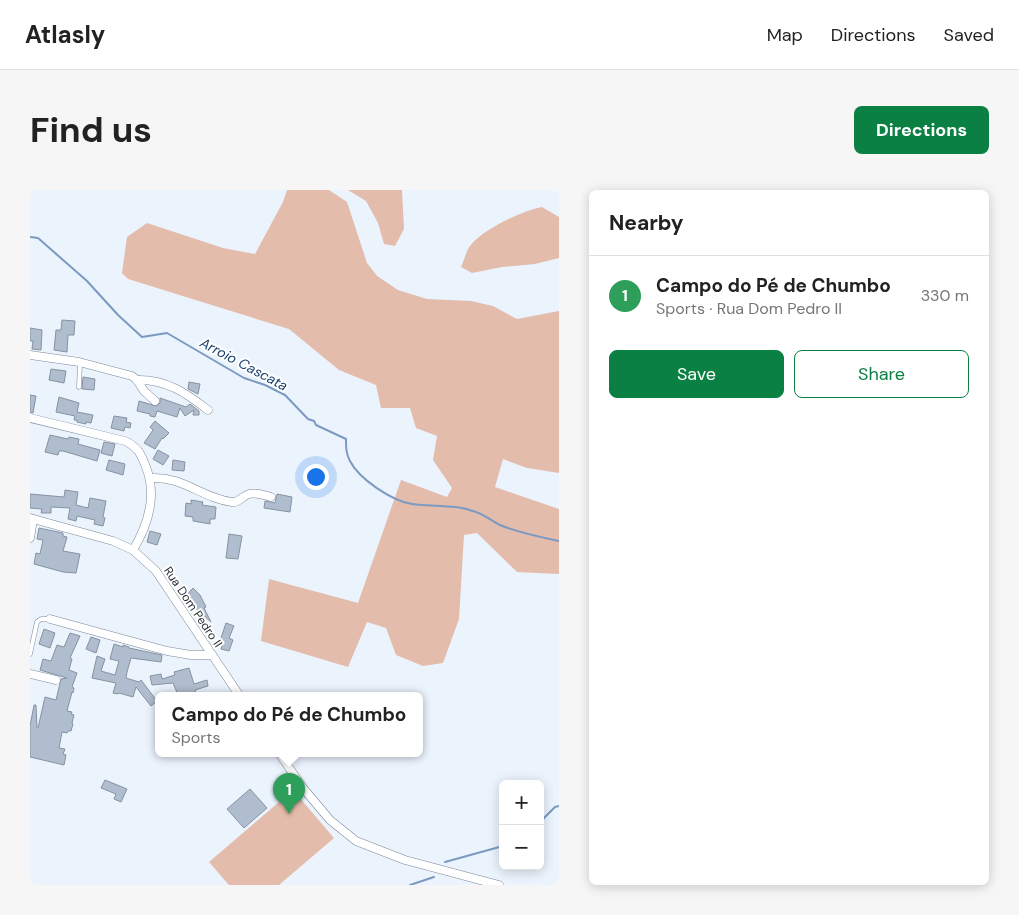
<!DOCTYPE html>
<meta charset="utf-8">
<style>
body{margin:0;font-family:"DM Sans",sans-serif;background:#f6f6f6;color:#222}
.controls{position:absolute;right:15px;bottom:15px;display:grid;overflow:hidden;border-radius:8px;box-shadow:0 2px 12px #0003}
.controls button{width:45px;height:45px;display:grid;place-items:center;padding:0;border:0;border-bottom:1px solid #e0e0e0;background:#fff;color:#222;font:25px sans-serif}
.you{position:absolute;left:285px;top:286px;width:18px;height:18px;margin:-12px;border:4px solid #fff;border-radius:50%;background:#1a73e8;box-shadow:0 0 0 8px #1a73e833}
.badge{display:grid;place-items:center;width:32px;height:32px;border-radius:50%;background:#0b8043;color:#fff;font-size:16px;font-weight:700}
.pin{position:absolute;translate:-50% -41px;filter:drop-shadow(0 1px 2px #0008)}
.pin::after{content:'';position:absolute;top:26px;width:18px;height:15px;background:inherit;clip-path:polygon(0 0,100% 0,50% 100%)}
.popup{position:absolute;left:125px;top:502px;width:268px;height:65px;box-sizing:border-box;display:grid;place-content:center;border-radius:8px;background:#fff;filter:drop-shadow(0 1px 4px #0005);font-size:16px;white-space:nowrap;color:#767676}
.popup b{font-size:19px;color:#222}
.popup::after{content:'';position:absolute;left:50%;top:100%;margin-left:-10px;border:10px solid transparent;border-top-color:#fff}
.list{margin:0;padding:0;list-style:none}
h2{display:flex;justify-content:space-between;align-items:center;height:65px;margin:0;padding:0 20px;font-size:21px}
h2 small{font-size:16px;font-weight:400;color:#767676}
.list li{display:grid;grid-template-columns:32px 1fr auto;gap:15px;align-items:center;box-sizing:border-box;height:80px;padding:0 20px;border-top:1px solid #e0e0e0}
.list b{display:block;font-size:19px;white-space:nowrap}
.list p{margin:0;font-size:16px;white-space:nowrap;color:#767676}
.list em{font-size:16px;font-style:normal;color:#767676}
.actions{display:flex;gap:10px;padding:15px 20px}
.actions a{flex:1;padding:11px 0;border:1px solid #0b8043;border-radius:8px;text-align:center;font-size:18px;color:#0b8043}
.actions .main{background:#0b8043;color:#fff}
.map{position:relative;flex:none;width:529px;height:695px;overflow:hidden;border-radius:8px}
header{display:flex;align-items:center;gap:30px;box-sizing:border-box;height:70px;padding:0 25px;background:#fff;border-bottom:1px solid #e0e0e0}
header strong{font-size:24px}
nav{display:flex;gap:28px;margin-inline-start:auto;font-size:18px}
.intro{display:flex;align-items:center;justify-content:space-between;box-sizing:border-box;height:120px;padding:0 30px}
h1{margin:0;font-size:35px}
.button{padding:12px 22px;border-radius:8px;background:#0b8043;color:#fff;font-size:18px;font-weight:700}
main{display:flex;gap:30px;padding:0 30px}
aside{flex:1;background:#fff;border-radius:8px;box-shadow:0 2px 12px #0003}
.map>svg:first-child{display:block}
.green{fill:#e3bcac}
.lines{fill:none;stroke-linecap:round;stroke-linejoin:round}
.stream{stroke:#7c9ac1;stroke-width:2}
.building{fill:#b0bdce;stroke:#8692a2}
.service-casing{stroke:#7c8898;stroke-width:5}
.minor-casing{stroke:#7c8898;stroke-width:9}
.service{stroke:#fff;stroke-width:4}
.minor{stroke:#fff;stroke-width:8}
.labels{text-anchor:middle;stroke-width:4;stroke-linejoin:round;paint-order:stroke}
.street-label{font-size:12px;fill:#2b3036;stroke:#fff}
.water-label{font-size:14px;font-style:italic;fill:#174172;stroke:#fff}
</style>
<header>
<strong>Atlasly</strong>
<nav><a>Map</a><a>Directions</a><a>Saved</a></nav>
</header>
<div class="intro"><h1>Find us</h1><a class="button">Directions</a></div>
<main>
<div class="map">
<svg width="529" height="695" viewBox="0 0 529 695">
<rect width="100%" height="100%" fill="#ebf3fd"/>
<g class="green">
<path d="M257 0H299L317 12 337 73 347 86 368 100 397 109 441 111 463 116 487 129 529 121V283L497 278 473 269 465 297 529 319V384L487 382 447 343 434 345 429 429 413 473 393 476 366 465 356 438 337 432 318 477 231 451 239 389 328 413 371 290 417 307 422 298 403 270 407 246 386 238 380 218H351L346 195 309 180 259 139 98 89 92 83 97 47 117 33 193 58 225 64 253 12Z"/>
<path d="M318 0H372L374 39 365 56 354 54 348 33 336 11Z"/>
<path d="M512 17 529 27V68L505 74 472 77 442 83 431 77C434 71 436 61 440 56 453 39 492 21 512 17Z"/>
<path d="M263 600 304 648 249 695H199L179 672Z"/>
</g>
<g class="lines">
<g class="stream">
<path d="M0 47 8 48 57 91 88 125 112 147 137 143 214 188 235 195 255 205 278 229 284 231 286 235 316 249C316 257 316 264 320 271 329 289 362 311 382 314 403 317 425 314 446 322 455 325 462 331 470 335 489 343 509 347 529 351"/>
<path d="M510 632 525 617 529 616"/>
<path d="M415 672 473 656"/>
<path d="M380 695 404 687"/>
</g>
</g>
<g class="building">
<path d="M32 130 45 131 44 145H38L37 162 24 160 26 140H31Z"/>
<path d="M0 138 12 140 11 160 2 159 3 151H0Z"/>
<path d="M21 179 36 181 34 193 19 190Z"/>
<path d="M53 187 65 189 64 200 52 199Z"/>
<path d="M159 192 170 194 168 204 158 199Z"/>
<path d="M0 205 6 206 3 223 0 222Z"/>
<path d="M29 207 49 213 47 222 63 225 61 233 56 232V234L47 232V230H44L45 226 26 222Z"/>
<path d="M130 208 156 217 160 214 169 221V225H163L164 220 155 226 150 218 147 227 127 221 125 227 120 226V224L107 221 109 211 126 216 130 213Z"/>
<path d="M84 226 97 228 96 232 101 233 100 238 95 237 94 241 81 238Z"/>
<path d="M125 231 139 243 133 249 132 248 125 259 114 253 123 240 120 237Z"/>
<path d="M20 245 38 249 39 247 49 249 48 254 70 260 67 271 33 261H29L28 265 15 262Z"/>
<path d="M74 252 85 254 82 266 71 263Z"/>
<path d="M128 260 139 266 133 275 123 269Z"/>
<path d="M79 270 95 274 93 285 76 280Z"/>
<path d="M143 270 155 272 154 281 142 280Z"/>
<path d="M35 300 48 302 46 315 58 318 60 308 76 311 73 327 75 328 73 336 64 334 65 330 47 326 46 331 38 329 40 318 21 317V323H11L12 319 0 318V304L34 307Z"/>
<path d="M247 304 262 307 260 322 234 318 235 311 245 313Z"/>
<path d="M161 310 173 312 172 315 186 317 185 329H180V334L163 331V327L155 326 156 313 161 314Z"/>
<path d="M9 338 33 343V346L37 347 33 361 50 364 46 383 33 382 4 374 6 363 10 364 13 350 7 349Z"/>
<path d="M120 341 131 344 127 355 117 352Z"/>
<path d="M199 344 212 346 208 369 196 368Z"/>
<path d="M163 398 170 405 176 417 174 418 181 432 154 408Z"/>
<path d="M196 433 204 436 199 448 203 450 199 461 191 459 193 452 190 451Z"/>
<path d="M14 439 25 443 20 458 9 454Z"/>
<path d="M40 443 50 446 40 468 42 469 39 480 47 483 42 497 44 498 43 503 42 502 37 521 42 522 41 524 44 525 42 533 43 534 41 541H38L37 543 32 542 29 558 35 559 33 564 36 565 34 575 0 567V536L4 515H6L7 538H8L15 507 26 510 31 489 37 488 10 480 13 469 21 471 27 455 34 457Z"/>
<path d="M61 447 70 450 66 463 56 459Z"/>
<path d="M84 454 93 457V455L99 457V458L132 465 131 472 101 468 97 482 96 488 109 492 111 490 127 511 121 516 106 497 103 507 89 503 88 504 83 503 86 493 62 488 67 466 75 469 71 481 85 485 89 471 80 469Z"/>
<path d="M159 478 164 494 177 490 178 496 165 500 166 503 160 505H148L143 493 122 495 120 486 131 484 132 489 145 485 144 482Z"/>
<path d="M75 590 97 599 91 612 84 609 86 604 71 598Z"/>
<path d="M220 599 237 618 214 638 197 619Z"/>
</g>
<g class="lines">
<g class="service-casing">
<g id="service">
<path d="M49 197 50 172"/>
<path d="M0 464 7 432 11 429H20"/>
</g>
</g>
<g class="minor-casing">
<g id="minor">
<path d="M0 165 49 172 102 186 107 190 114 201 125 211"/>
<path d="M107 190C136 189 156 203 178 220"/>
<path d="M0 228 95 251C108 257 111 264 116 277 127 305 118 335 103 360"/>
<path d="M120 288C154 286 171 308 202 312 209 313 212 306 219 304 226 302 234 305 241 307"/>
<path d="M0 328 83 351 103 360 126 381 209 505"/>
<path d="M0 348 3 329"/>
<path d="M20 429 137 461 161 465H182"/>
<path d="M0 484 26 490"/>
<path d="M249 563 273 598 300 630 326 651 375 670 469 695"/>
</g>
</g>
<use href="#service" class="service"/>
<use href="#minor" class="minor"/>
</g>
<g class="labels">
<g class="street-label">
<text transform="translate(163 417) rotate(56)" y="4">Rua Dom Pedro II</text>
</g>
<g class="water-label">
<text transform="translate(214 174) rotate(28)" y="5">Arroio Cascata</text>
</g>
</g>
</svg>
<div class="controls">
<button>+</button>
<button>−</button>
</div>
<div class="you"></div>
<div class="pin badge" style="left:259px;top:624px;background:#2e9e5b">1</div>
<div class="popup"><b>Campo do Pé de Chumbo</b>Sports</div>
</div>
<aside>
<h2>Nearby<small></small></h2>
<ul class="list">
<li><span class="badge" style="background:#2e9e5b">1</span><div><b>Campo do Pé de Chumbo</b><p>Sports · Rua Dom Pedro II</p></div><em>330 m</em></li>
</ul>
<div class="actions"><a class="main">Save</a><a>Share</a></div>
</aside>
</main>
